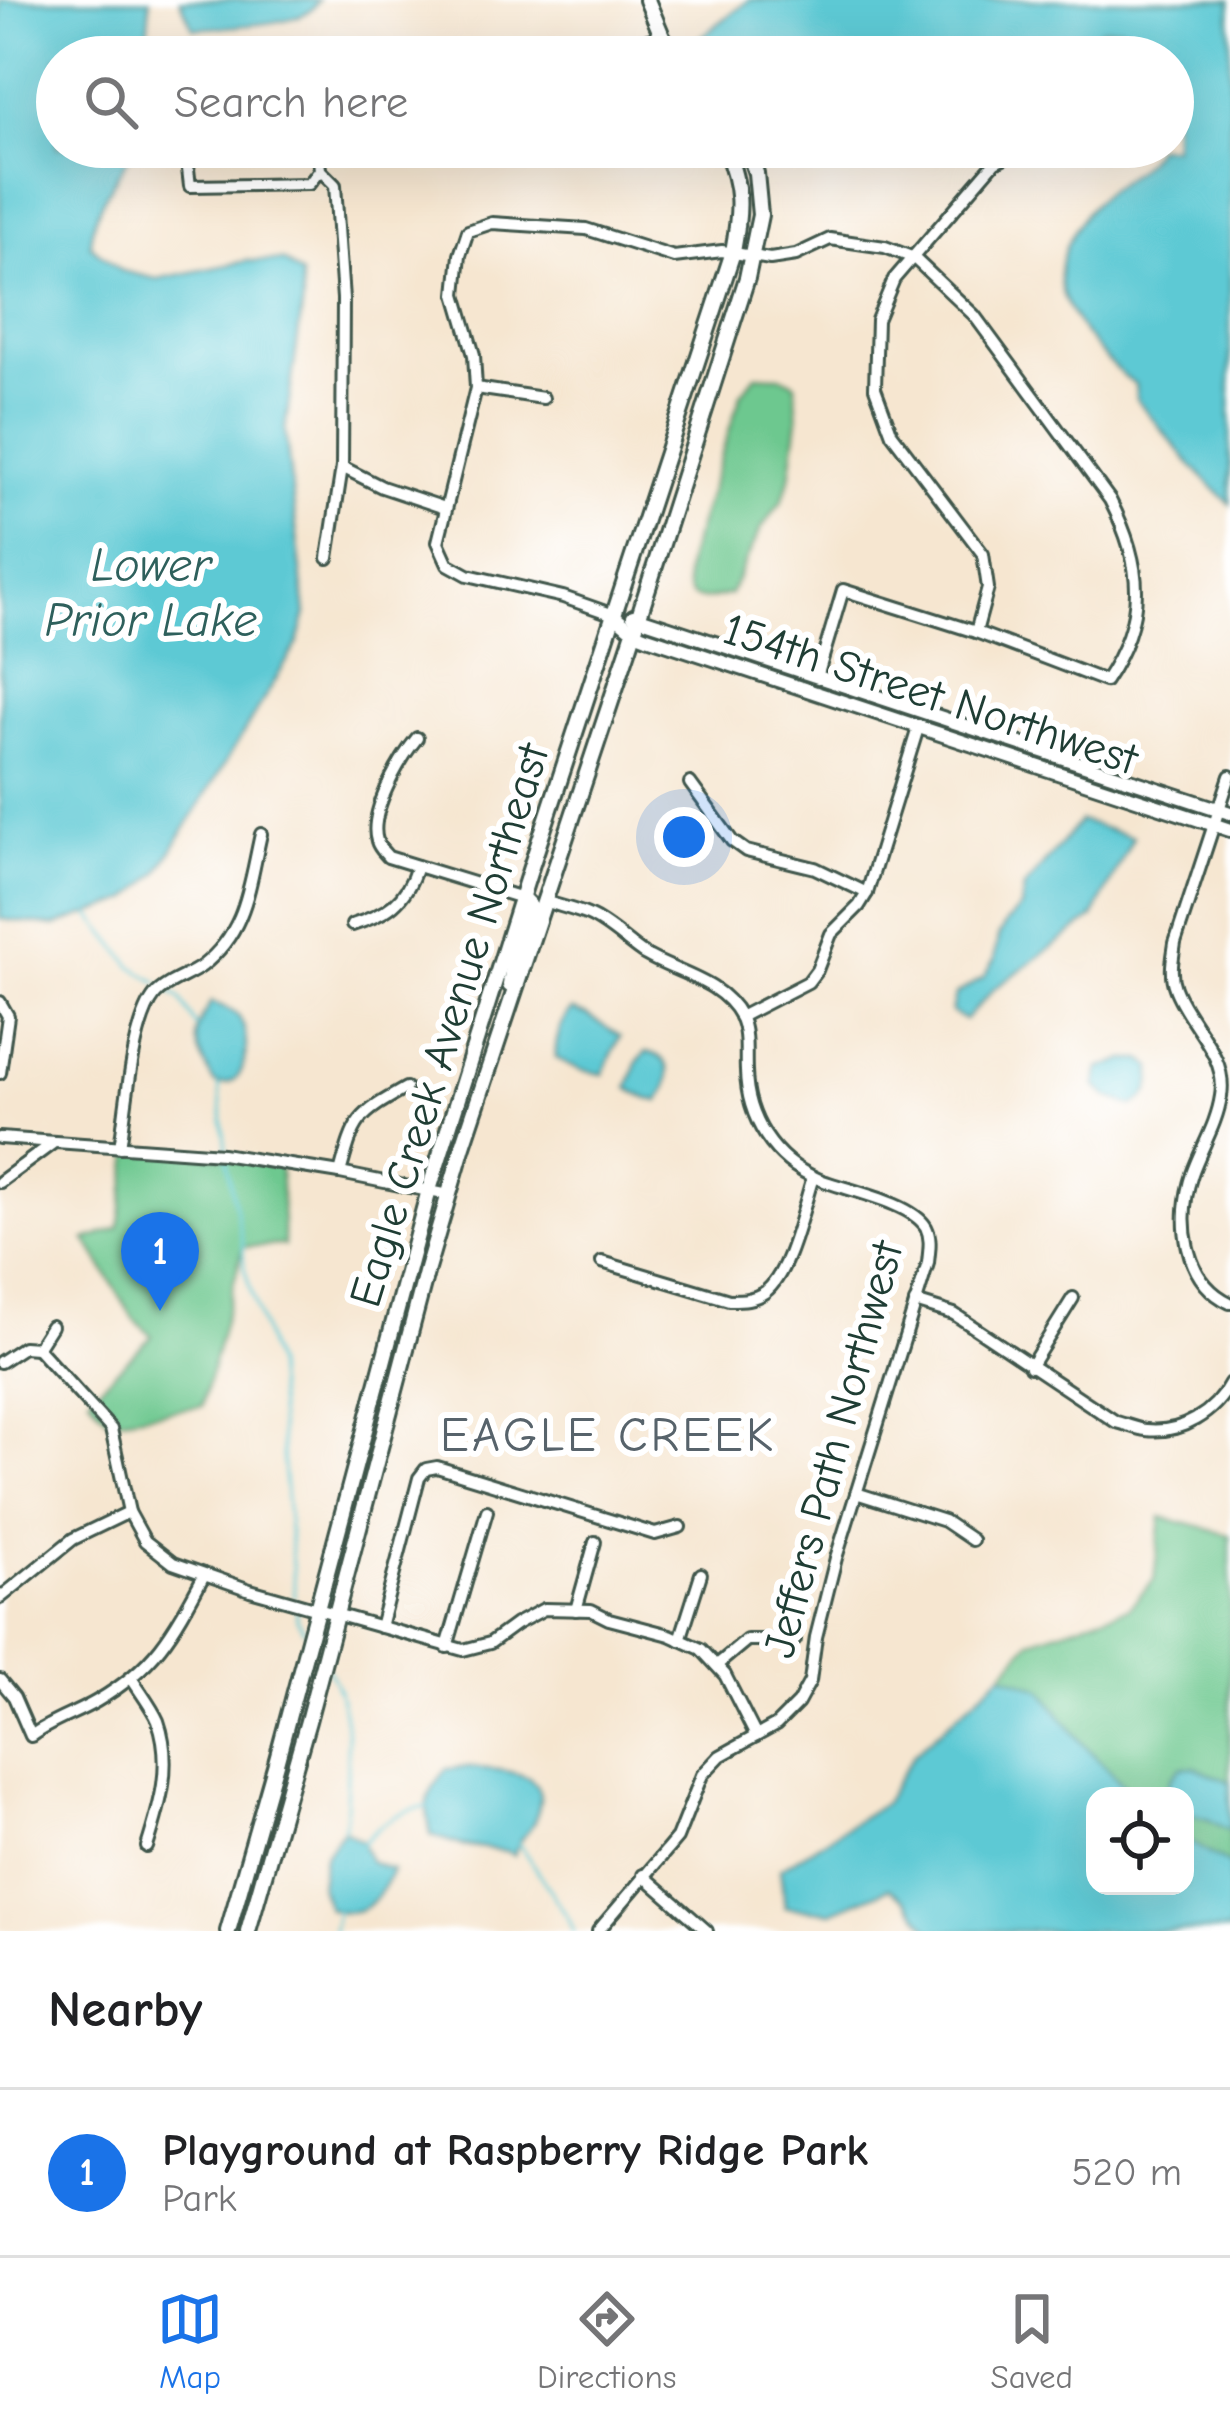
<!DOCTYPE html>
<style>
body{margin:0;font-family:"Comic Neue",sans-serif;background:#f2f2f2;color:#202124}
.controls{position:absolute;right:36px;bottom:36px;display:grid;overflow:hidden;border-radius:24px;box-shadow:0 12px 48px #0002}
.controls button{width:108px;height:108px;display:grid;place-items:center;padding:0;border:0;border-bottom:3px solid #e0e0e0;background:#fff;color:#202124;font:60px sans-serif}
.you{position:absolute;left:684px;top:837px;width:42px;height:42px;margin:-30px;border:9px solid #fff;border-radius:50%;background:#1a73e8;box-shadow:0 0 0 18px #1a73e833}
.badge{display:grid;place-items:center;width:78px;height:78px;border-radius:50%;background:#1a73e8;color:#fff;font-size:39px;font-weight:700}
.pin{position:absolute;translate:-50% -99px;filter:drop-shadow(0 3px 6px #0008)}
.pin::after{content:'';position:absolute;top:63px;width:42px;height:36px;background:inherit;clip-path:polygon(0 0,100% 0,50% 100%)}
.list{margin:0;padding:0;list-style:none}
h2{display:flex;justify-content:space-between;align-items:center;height:156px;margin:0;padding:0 48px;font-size:51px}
h2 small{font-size:39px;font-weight:400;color:#757577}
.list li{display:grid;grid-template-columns:78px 1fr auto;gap:36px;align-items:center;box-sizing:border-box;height:168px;padding:0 48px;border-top:3px solid #e0e0e0}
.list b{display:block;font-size:45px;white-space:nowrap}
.list p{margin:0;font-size:39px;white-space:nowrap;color:#757577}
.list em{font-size:39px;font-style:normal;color:#757577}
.icon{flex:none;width:66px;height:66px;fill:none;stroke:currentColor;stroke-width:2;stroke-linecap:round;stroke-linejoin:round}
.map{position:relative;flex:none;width:1230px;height:1931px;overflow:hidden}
.search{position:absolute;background:#fff;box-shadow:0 12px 48px #0002;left:36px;right:36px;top:36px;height:132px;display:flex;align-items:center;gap:30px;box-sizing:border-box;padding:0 42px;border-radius:66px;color:#757577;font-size:45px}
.sheet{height:324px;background:#fff}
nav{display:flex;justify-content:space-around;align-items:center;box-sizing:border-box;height:168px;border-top:3px solid #e0e0e0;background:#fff;font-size:33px;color:#757577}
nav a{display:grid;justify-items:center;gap:6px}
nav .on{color:#1a73e8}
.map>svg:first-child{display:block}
.green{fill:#6dc88f;stroke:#468262;stroke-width:3}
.water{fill:#5dc9d4;stroke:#3e8384;stroke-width:3}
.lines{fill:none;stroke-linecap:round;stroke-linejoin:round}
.stream{stroke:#5dc9d4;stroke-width:3}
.minor-casing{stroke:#3f564b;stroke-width:16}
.tertiary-casing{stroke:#3f564b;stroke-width:18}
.secondary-casing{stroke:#3f564b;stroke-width:20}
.minor{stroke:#fff;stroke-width:10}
.tertiary{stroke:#fff;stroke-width:12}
.secondary{stroke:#fff;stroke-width:14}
.labels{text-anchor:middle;stroke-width:12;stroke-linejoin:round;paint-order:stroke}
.street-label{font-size:45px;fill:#1f3d34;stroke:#fff}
.water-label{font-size:48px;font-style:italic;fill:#2e605c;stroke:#fff}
.neighbourhood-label{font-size:48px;letter-spacing:3px;fill:#57636b;stroke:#fff}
</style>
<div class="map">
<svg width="1230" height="1931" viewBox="0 0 1230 1931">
<rect width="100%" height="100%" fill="#fff"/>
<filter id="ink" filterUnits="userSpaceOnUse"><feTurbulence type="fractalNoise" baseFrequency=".00833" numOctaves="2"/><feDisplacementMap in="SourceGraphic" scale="24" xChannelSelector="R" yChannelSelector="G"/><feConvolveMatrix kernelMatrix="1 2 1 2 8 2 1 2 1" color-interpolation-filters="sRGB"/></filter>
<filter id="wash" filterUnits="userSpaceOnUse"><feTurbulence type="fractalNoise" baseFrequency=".004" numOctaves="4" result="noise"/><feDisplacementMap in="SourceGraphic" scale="48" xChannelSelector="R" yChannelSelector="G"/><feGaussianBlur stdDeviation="2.7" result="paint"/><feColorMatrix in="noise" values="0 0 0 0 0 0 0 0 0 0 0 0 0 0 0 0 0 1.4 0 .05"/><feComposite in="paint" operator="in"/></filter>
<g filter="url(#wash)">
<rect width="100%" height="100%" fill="#f6e6d0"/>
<g class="green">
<path d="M756 375 780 376 795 383 798 419 790 479 782 501 761 529 730 594C692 605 680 600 688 558L741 394Z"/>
<path d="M131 1148 280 1163 284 1245 243 1247 202 1406 109 1420 89 1397 152 1336 133 1318 86 1240 119 1228Z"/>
<path d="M1161 1517 1230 1535V1865L1185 1839V1796H1134L1083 1744 1041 1690 1002 1674 1031 1640 1128 1608 1154 1580Z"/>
</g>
<g class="water">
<path d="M0 0H150L146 57H57V147H134C117 181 92 205 90 245L122 271 157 279 247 261H284L301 275 303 301 285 430 306 614 298 643 158 873 129 900 55 926 0 919Z"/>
<path d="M180 0H318C312 9 314 9 304 14 284 24 216 29 193 28Z"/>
<path d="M749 0H1230V504L1193 467 1136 399 1135 384C1107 365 1062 314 1060 280 1058 251 1080 216 1100 197 1119 180 1143 170 1155 147H1173V57H1168L1167 42 1120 27 1101 29 1074 49 1043 57H703L692 44Z"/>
<path d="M778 147H908C872 171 827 158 788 151Z"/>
<path d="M1080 821 1133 837 1093 918 994 989 965 1020 951 1012 955 995 984 977 994 960 998 937 1006 923 1021 907 1024 888Z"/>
<path d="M211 1002C220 1005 230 1008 237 1015 250 1029 249 1068 234 1080 228 1085 223 1084 215 1083L212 1079C195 1042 188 1039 211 1002Z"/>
<path d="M571 1010 588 1016 620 1036 603 1074 581 1070 556 1058C554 1044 561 1021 571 1010Z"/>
<path d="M646 1052C673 1056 674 1082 659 1101L648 1099 628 1088 638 1061Z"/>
<path d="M1123 1060H1142L1152 1067C1153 1086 1151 1097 1133 1106L1109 1098 1096 1086 1099 1069Z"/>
<path d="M1002 1674 1041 1689 1083 1744 1134 1796H1095V1886H1185V1839L1230 1865V1931H931L907 1900 889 1888 831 1912 785 1907 780 1869 884 1803 913 1755Z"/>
<path d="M469 1767C505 1772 558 1768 534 1821 528 1834 517 1841 514 1855L506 1851 461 1845 431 1835C425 1799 424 1800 446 1769Z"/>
<path d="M1181 1767H1195L1230 1782V1831L1207 1819 1185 1814V1796H1167L1170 1780Z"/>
<path d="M343 1830 361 1841 370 1861 392 1870C378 1900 363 1921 328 1908L320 1886 324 1856Z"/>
</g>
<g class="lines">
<g class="stream">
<path d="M90 914 132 966 158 983"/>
<path d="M166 989 180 998 197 1027"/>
<path d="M219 1085 228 1170 243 1246 244 1268 274 1366 295 1596"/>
<path d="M296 1605 297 1619 304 1630"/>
<path d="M328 1669C355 1713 346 1768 346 1817L343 1829"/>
<path d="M517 1841 569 1919 574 1931"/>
<path d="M360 1846C380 1823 397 1811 427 1807"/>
<path d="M333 1931 337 1911"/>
</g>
</g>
</g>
<g filter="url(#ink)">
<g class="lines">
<g class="minor-casing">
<g id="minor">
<path d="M591 57 662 36"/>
<path d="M193 147 188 169 190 186 309 184 320 170"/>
<path d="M318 147 320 170 335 185 343 299 342 467 328 558"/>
<path d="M476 388 543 398"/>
<path d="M342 467 382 487 445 508"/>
<path d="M614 615 563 597 468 575 448 564 438 542 476 388 474 355 456 294 460 255 468 231 492 223 586 229 674 257 722 251 770 259 796 255 830 239 885 247 914 258 974 315 1110 500C1144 566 1147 618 1105 681L976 632 843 590 817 677"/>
<path d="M976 632 988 588 983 554 892 434 875 388 877 320 894 279 995 162 1025 147"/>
<path d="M417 738C400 759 368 813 377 841 379 848 383 851 388 857L522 898"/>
<path d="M1230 776 1175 943C1173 958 1169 973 1175 988 1188 1024 1228 1054 1221 1096 1217 1124 1201 1148 1192 1174 1177 1219 1183 1281 1230 1303"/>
<path d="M690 783 732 841 746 851 815 868 867 893"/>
<path d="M544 901C559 906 574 909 588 915 607 923 624 940 641 952 673 973 721 979 740 1016 748 1033 745 1053 746 1071 747 1118 773 1160 818 1179 845 1190 911 1202 926 1227 932 1239 929 1251 928 1263L836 1558 816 1637 810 1681 798 1703 776 1725 720 1756 702 1775 677 1838 598 1931"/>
<path d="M352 925C387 914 406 902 417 866"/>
<path d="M0 1002 8 1016 0 1073"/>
<path d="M740 1017 808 982 817 970 831 934 859 906 867 893 918 728"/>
<path d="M0 1138 222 1154 340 1173 449 1195"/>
<path d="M120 1147C126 1110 132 1023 155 995 166 982 189 976 202 966 247 931 249 886 261 834"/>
<path d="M340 1173C355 1118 356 1116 406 1088"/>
<path d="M0 1182 53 1143"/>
<path d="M602 1262 729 1300C743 1300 753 1300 765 1292 790 1273 803 1207 813 1177"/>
<path d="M915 1302 954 1314 1116 1422C1126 1424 1136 1429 1146 1430 1181 1434 1215 1413 1230 1383"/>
<path d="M37 1348 111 1429 129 1512 145 1541 173 1563 250 1590 463 1650 490 1643 516 1624 544 1609 591 1610 609 1619 670 1635 701 1649 725 1675 756 1736"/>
<path d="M0 1362 23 1347 37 1348 51 1326"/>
<path d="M1030 1367 1073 1298"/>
<path d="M856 1493 944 1521 972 1540"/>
<path d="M0 1598 73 1539 129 1512"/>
<path d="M576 1610 595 1542"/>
<path d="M380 1627 419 1478 426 1469 437 1467 655 1534 680 1527"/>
<path d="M680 1640 701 1574"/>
<path d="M447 1647 487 1511"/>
<path d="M717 1665 747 1640H795"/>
<path d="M132 1679C140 1692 152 1707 158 1721 173 1764 160 1806 147 1847"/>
<path d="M0 1680 14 1697 31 1736C51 1721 75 1714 97 1701 155 1667 173 1633 204 1575"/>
<path d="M643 1875 707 1931"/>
</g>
</g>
<g class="tertiary-casing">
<g id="tertiary">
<path d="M614 615 634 632 647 637 1230 830"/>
<path d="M633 616 1230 813"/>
</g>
</g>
<g class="secondary-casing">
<g id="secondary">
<path d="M647 0 662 36 676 57"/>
<path d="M510 985 514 959 529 911V905L522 898"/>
<path d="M228 1931 276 1763 429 1190 530 870 733 252C741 208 742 190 725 147"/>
<path d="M248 1931 308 1721 427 1269 463 1146 630 644 747 278 760 215 756 173 747 147"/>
</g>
</g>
<use href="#minor" class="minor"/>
<use href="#tertiary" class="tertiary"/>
<use href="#secondary" class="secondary"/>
</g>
</g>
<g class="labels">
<g class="street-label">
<text transform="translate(931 693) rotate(18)" y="16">154th Street Northwest</text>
<text transform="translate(448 1025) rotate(-73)" y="16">Eagle Creek Avenue Northeast</text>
<text transform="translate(832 1449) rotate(-75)" y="16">Jeffers Path Northwest</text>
</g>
<g class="water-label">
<text x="151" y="581">Lower<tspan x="151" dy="55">Prior Lake</tspan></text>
</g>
<g class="neighbourhood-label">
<text x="608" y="1451">EAGLE CREEK</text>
</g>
</g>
</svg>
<div class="controls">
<button><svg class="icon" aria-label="locate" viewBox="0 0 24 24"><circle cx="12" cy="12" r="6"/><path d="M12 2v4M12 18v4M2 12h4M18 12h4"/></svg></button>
</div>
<div class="you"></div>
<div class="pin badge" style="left:160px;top:1311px">1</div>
<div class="search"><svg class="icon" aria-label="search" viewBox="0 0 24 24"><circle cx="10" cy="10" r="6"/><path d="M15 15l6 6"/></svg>Search here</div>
</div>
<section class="sheet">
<h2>Nearby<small></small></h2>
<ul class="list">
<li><span class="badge">1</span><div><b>Playground at Raspberry Ridge Park</b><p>Park</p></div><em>520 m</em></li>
</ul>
</section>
<nav>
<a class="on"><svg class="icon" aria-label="map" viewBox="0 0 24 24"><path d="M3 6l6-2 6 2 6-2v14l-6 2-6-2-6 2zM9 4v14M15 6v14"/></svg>Map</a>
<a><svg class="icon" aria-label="directions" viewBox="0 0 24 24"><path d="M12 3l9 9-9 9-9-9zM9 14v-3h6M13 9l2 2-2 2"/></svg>Directions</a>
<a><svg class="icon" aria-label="saved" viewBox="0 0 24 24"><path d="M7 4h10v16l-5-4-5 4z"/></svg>Saved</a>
</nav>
